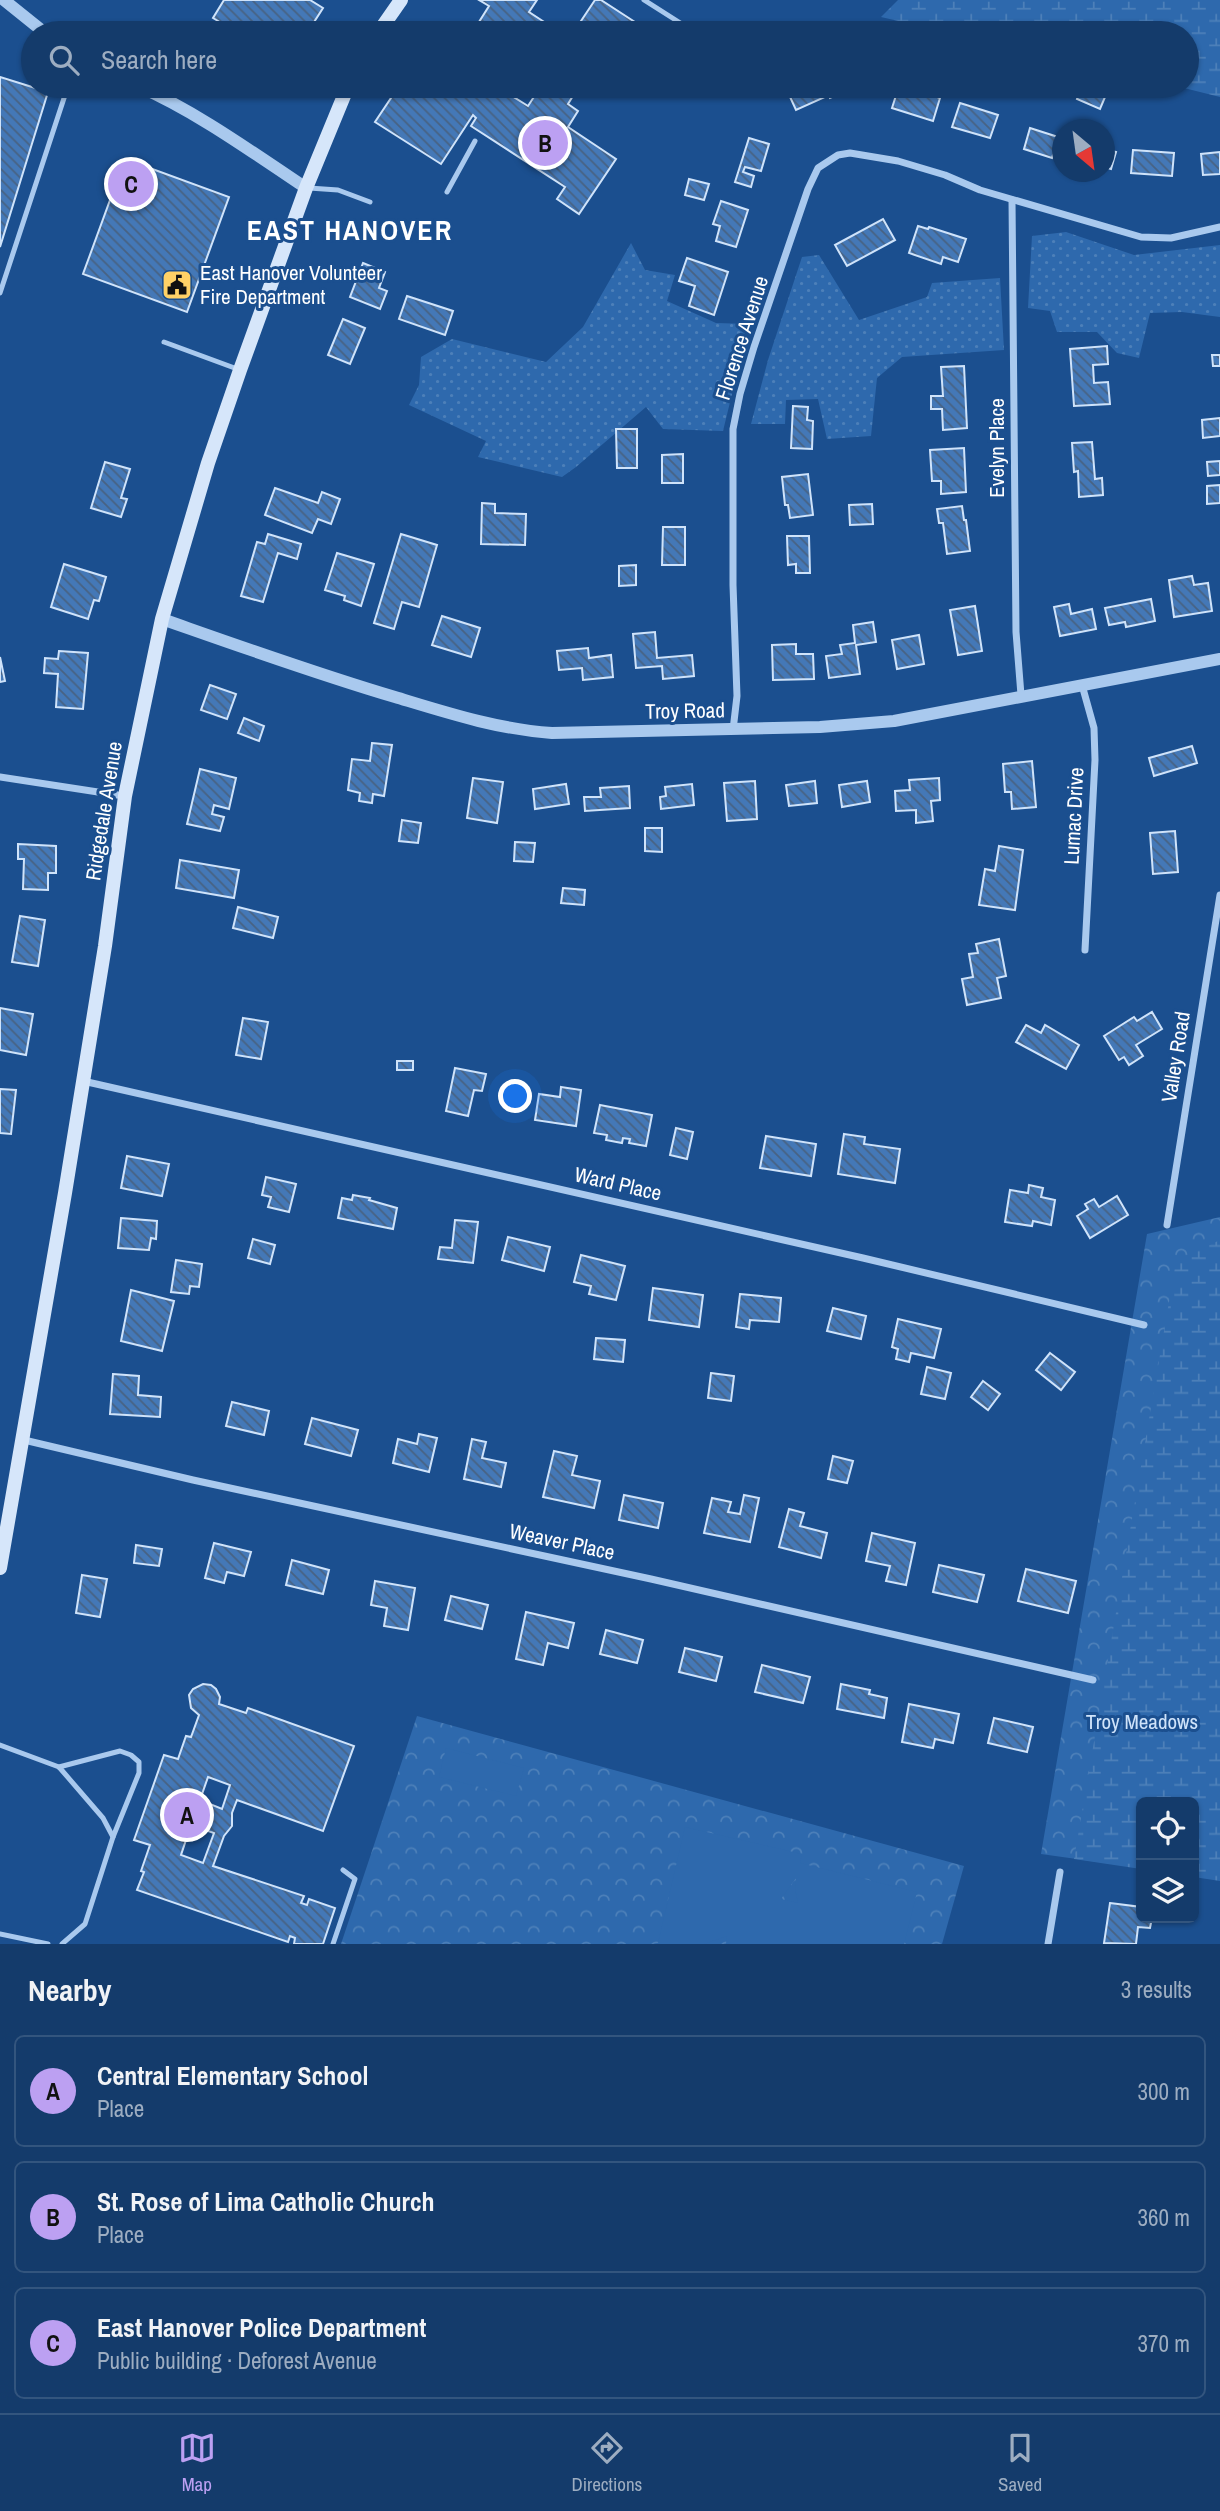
<!DOCTYPE html>
<meta charset="utf-8">
<style>
body{margin:0;font-family:"Archivo Narrow",sans-serif;background:#1d4271;color:#f1f3f6}
.controls{position:absolute;right:21px;bottom:21px;display:grid;overflow:hidden;border-radius:10px;box-shadow:0 2px 5px #0004}
.controls button{width:63px;height:63px;display:grid;place-items:center;padding:0;border:0;border-bottom:2px solid #33557e;background:#143b6b;color:#f1f3f6;font:35px sans-serif}
.compass{position:absolute;left:1052px;top:119px;width:63px;height:63px;border-radius:50%;background:#143b6b;box-shadow:0 2px 5px #0004;rotate:151deg}
.you{position:absolute;left:516px;top:1097px;width:24px;height:24px;margin:-18px;border:5px solid #fff;border-radius:50%;background:#1a73e8;box-shadow:0 0 0 10px #1a73e833}
.badge{display:grid;place-items:center;width:46px;height:46px;border-radius:50%;background:#bca0f2;color:#111;font-size:23px;font-weight:700}
.pin{position:absolute;translate:-50% -50%;border:4px solid #fff;box-shadow:0 2px 7px #0006}
.list{margin:0;padding:0;list-style:none}
h2{display:flex;justify-content:space-between;align-items:center;height:91px;margin:0;padding:0 28px;font-size:30px}
h2 small{font-size:23px;font-weight:400;color:#9dadc1}
.list li{display:grid;grid-template-columns:46px 1fr auto;gap:21px;align-items:center;box-sizing:border-box;height:112px;margin:0 14px 14px;padding:0 14px;border:2px solid #33557e;border-radius:10px}
.list b{display:block;font-size:26px;white-space:nowrap}
.list p{margin:0;font-size:23px;white-space:nowrap;color:#9dadc1}
.list em{font-size:23px;font-style:normal;color:#9dadc1}
.icon{flex:none;width:38px;height:38px;fill:none;stroke:currentColor;stroke-width:2;stroke-linecap:round;stroke-linejoin:round}
.map{position:relative;flex:none;width:1220px;height:1944px;overflow:hidden}
.search{position:absolute;background:#143b6b;box-shadow:0 2px 5px #0004;left:21px;right:21px;top:21px;height:77px;display:flex;align-items:center;gap:18px;box-sizing:border-box;padding:0 24px;border-radius:38px;color:#9dadc1;font-size:26px}
.sheet{height:469px;background:#143b6b}
nav{display:flex;justify-content:space-around;align-items:center;box-sizing:border-box;height:98px;border-top:2px solid #33557e;background:#143b6b;font-size:19px;color:#9dadc1}
nav a{display:grid;justify-items:center;gap:4px}
nav .on{color:#bca0f2}
.map>svg:first-child{display:block}
.grass{fill:url(#grass-dots)}
.forest{fill:url(#forest-crowns)}
.wetland{fill:url(#wetland-marsh)}
.pitch{fill:#2e69ad;fill-rule:evenodd}
.building{fill:url(#building-back-hatch);stroke:#cfe3fa;stroke-width:2;fill-rule:evenodd}
.lines{fill:none;stroke-linecap:round;stroke-linejoin:round}
.service{stroke:#a9c9ee;stroke-width:5}
.minor{stroke:#a9c9ee;stroke-width:7}
.tertiary{stroke:#a9c9ee;stroke-width:12}
.secondary{stroke:#d6e6fa;stroke-width:14}
.labels{text-anchor:middle;stroke-width:6;stroke-linejoin:round;paint-order:stroke}
.poi-label{font-size:21px;fill:#fff;stroke:#1b4f8f;text-anchor:start}
.street-label{font-size:21px;fill:#fff;stroke:#1b4f8f}
.park-label{font-size:21px;fill:#cfe3fa;stroke:#1b4f8f}
.district-label{font-size:28px;font-weight:bold;letter-spacing:2px;fill:#fff;stroke:#1b4f8f}
</style>
<div class="map">
<svg width="1220" height="1944" viewBox="0 0 1220 1944">
<defs>
<pattern id="grass-dots" width="8" height="8" patternUnits="userSpaceOnUse" patternTransform="scale(1.75)"><rect width="8" height="8" fill="#2e69ad"/><path d="M2 2h.1M6 6h.1" fill="none" stroke="#4d80b9" stroke-width="1.8" stroke-linecap="round"/></pattern>
<pattern id="forest-crowns" width="20" height="18" patternUnits="userSpaceOnUse" patternTransform="scale(1.75)"><rect width="20" height="18" fill="#2e69ad"/><path d="M2 6a3 3 0 1 1 6 0M12 15a3 3 0 1 1 6 0" fill="none" stroke="#4d80b9"/></pattern>
<pattern id="wetland-marsh" width="20" height="14" patternUnits="userSpaceOnUse" patternTransform="scale(1.75)"><rect width="20" height="14" fill="#2e69ad"/><path d="M1 5h8M5 5V1M11 12h8M15 12V8" fill="none" stroke="#4d80b9"/></pattern>
<pattern id="building-back-hatch" width="6" height="6" patternUnits="userSpaceOnUse" patternTransform="scale(1.75)"><rect width="6" height="6" fill="#4478b7"/><path d="M-1 5l2 2M0 0l6 6M5-1l2 2" fill="none" stroke="#486282"/></pattern>
</defs>
<rect width="100%" height="100%" fill="#1b4f8f"/>
<g class="grass">
<path d="M1066 232 1134 255 1220 245V317L1182 312 1150 313 1139 358 1117 353 1097 332H1057L1050 311 1028 308 1032 236Z"/>
<path d="M631 243 645 270 675 275 667 301 716 323 749 324 723 431 663 429 646 407 576 467 562 477 478 457 486 441 409 405 419 385 421 357 452 339 546 362 583 327Z"/>
<path d="M819 255 859 320 927 297 932 283 1000 278 1004 350 902 357 877 378 871 436 827 439 818 399 786 400 785 424H751L768 360 802 257Z"/>
</g>
<g class="forest">
<path d="M1220 1217V1879L1194 1802H1141V1868L1041 1854 1147 1234Z"/>
<path d="M417 1716 964 1866 942 1944H341Z"/>
</g>
<g class="wetland">
<path d="M898 0H1220V97L1176 86H1187V33H950L881 17Z"/>
<path d="M1220 1240V1881L1194 1877V1802H1141V1869L1074 1859 1176 1261Z"/>
</g>
<g class="pitch">
<path d="M446 1748 524 1768 516 1796 439 1777Z"/>
<path d="M685 1827 802 1854 800 1863 917 1892 904 1944H726L727 1936 704 1944H653L658 1943ZM796 1878 795 1889 798 1903 781 1899Z"/>
</g>
<g class="building">
<path d="M224 0H310L323 8 307 33H238L213 18Z"/>
<path d="M479 0H537L529 12 561 33H472L489 6Z"/>
<path d="M595 0H601L641 26 636 33H573Z"/>
<path d="M0 77 48 92 0 247Z"/>
<path d="M399 86H496L528 106 539 89 534 86H602L595 96 579 86 568 104 578 111 568 127 616 159 579 214 557 199 565 187 471 126 476 118 473 115 441 164 375 122Z"/>
<path d="M785 86H849L851 89 830 98 829 95 796 110Z"/>
<path d="M899 86H914L913 89 940 98 933 121 892 108Z"/>
<path d="M1082 86H1099L1108 90 1100 109 1077 99Z"/>
<path d="M960 103 998 115 990 138 952 127Z"/>
<path d="M1030 128 1058 137 1052 158 1024 149Z"/>
<path d="M749 138 769 144 761 171 745 167 743 172 754 176 751 187 735 182Z"/>
<path d="M1104 149 1116 152 1111 169 1104 167Z"/>
<path d="M1133 150 1174 153 1172 176 1131 173Z"/>
<path d="M1220 152V174L1203 175 1201 154Z"/>
<path d="M125 159 229 197 187 312 83 274Z"/>
<path d="M689 179 709 184 704 200 685 195Z"/>
<path d="M721 201 748 210 736 247 716 241 720 226 713 224Z"/>
<path d="M883 219 895 240 847 266 835 245Z"/>
<path d="M918 226 928 229 929 227 966 239 958 262 943 257 941 264 909 253Z"/>
<path d="M687 258 728 272 714 315 689 306 695 286 679 281Z"/>
<path d="M363 263 385 272 379 288 387 291 380 309 350 297Z"/>
<path d="M407 296 453 311 445 335 399 319Z"/>
<path d="M343 319 365 328 350 364 328 355Z"/>
<path d="M1107 346 1108 364 1093 365 1094 383 1108 382 1110 404 1074 406 1070 349Z"/>
<path d="M1212 355H1220V366H1213Z"/>
<path d="M964 366 967 428 943 430 942 409H931V396H943L941 367Z"/>
<path d="M793 406 808 407 807 420 813 421 812 449 791 448Z"/>
<path d="M1220 418V436L1203 438 1202 420Z"/>
<path d="M616 429H637V468H617Z"/>
<path d="M1092 442 1095 479 1102 478 1103 495 1079 497 1078 471 1074 472 1072 443Z"/>
<path d="M964 448 966 492 941 494V481H932L930 450Z"/>
<path d="M683 454V483H662V455Z"/>
<path d="M1220 461V475L1208 476 1207 462Z"/>
<path d="M105 462 130 469 121 498 127 499 121 517 91 508Z"/>
<path d="M808 474 813 515 790 518 788 505H785L782 477Z"/>
<path d="M1220 485V503L1207 504V486Z"/>
<path d="M275 488 318 503 322 492 340 499 331 524 318 519 312 533 265 515Z"/>
<path d="M482 503 495 504V513L526 514 525 545 481 544Z"/>
<path d="M872 504 873 524 850 525 849 505Z"/>
<path d="M962 506 964 520H966L970 551 947 554 943 523H939L937 509Z"/>
<path d="M663 527H685V565H662Z"/>
<path d="M268 534 301 544 297 559 278 553 263 602 241 596 257 542 265 544Z"/>
<path d="M401 534 437 545 419 607 402 602 394 629 374 623Z"/>
<path d="M787 536H809L810 573H796V564L788 565Z"/>
<path d="M337 553 374 564 361 606 344 600 345 596 325 590Z"/>
<path d="M64 564 106 577 99 601 94 600 88 619 51 607Z"/>
<path d="M636 565V585L619 586V566Z"/>
<path d="M1192 576 1194 585 1208 583 1212 611 1174 617 1169 580Z"/>
<path d="M1151 599 1155 621 1126 627 1125 622 1109 625 1105 608Z"/>
<path d="M1069 604 1071 614 1092 609 1096 629 1060 636 1054 607Z"/>
<path d="M975 606 982 651 958 655 950 610Z"/>
<path d="M442 616 480 628 471 657 432 645Z"/>
<path d="M873 622 876 642 856 645 860 674 829 678 826 656 842 654 840 645 855 643 853 625Z"/>
<path d="M655 632 657 658 692 655 694 676 663 679 662 666 636 668 633 634Z"/>
<path d="M919 635 924 664 897 669 892 640Z"/>
<path d="M796 644V654H813L814 679 773 680 772 645Z"/>
<path d="M588 648 589 658 611 655 613 677 583 680 582 668 559 670 557 651Z"/>
<path d="M59 651 88 653 83 709 56 707 58 674 44 673 45 658 58 659Z"/>
<path d="M0 657 5 681 0 682Z"/>
<path d="M210 685 236 694 227 719 201 710Z"/>
<path d="M244 718 264 726 259 741 238 733Z"/>
<path d="M372 743 392 745 384 796 373 794 372 803 359 801 360 793 348 790 352 759 370 761Z"/>
<path d="M1192 746 1197 763 1154 776 1149 758Z"/>
<path d="M1032 761 1036 807 1012 809 1011 792H1005L1003 764Z"/>
<path d="M200 769 236 778 229 809 214 805 212 814 224 817 220 831 187 824Z"/>
<path d="M473 778 503 782 497 823 467 818Z"/>
<path d="M939 778 940 800 931 801 933 821 916 823V810L896 811 895 791 910 790 909 780Z"/>
<path d="M755 781 757 819 727 821 724 783Z"/>
<path d="M815 781 817 803 789 806 786 785Z"/>
<path d="M867 781 870 802 842 807 839 785Z"/>
<path d="M566 784 569 804 535 809 533 789Z"/>
<path d="M692 784 694 805 661 809 660 797 666 796 665 787Z"/>
<path d="M629 786 630 808 585 811 584 797H601L600 788Z"/>
<path d="M402 820 421 823 418 843 399 841Z"/>
<path d="M645 828H662V852L645 851Z"/>
<path d="M1175 831 1178 872 1153 874 1150 833Z"/>
<path d="M515 842 535 843 533 862 514 861Z"/>
<path d="M18 844 56 846V873H48V890L23 889 24 859H18Z"/>
<path d="M999 846 1023 850 1015 910 979 905 985 869 995 871Z"/>
<path d="M180 860 239 870 234 898 176 888Z"/>
<path d="M563 888 585 890 584 905 561 903Z"/>
<path d="M238 907 278 917 273 938 233 928Z"/>
<path d="M20 916 45 920 38 966 12 962Z"/>
<path d="M999 939 1006 976 997 978 1001 998 967 1005 962 979 973 977 969 954 978 953 976 944Z"/>
<path d="M0 1008 33 1014 26 1055 0 1050Z"/>
<path d="M1152 1012 1162 1029 1136 1045 1143 1056 1129 1065 1124 1057 1119 1060 1104 1036 1134 1017 1137 1021Z"/>
<path d="M243 1018 268 1022 261 1059 236 1055Z"/>
<path d="M1026 1025 1041 1033 1045 1025 1079 1045 1066 1069 1016 1042Z"/>
<rect x="397" y="1061" width="16" height="9"/>
<path d="M455 1068 486 1074 482 1091 474 1090 468 1116 446 1111Z"/>
<path d="M561 1087 581 1090 576 1126 535 1120 539 1094 560 1097Z"/>
<path d="M0 1089 16 1090 11 1134 0 1133Z"/>
<path d="M600 1105 652 1115 646 1146 629 1143 630 1139 623 1138 622 1143 606 1140 607 1135 594 1133Z"/>
<path d="M676 1128 693 1132 687 1159 670 1155Z"/>
<path d="M844 1134 865 1137 864 1144 900 1149 895 1183 838 1174Z"/>
<path d="M766 1136 816 1144 811 1176 760 1168Z"/>
<path d="M127 1156 169 1164 162 1196 121 1188Z"/>
<path d="M266 1177 296 1184 289 1212 268 1207 271 1197 262 1195Z"/>
<path d="M1029 1185 1043 1188 1041 1197 1055 1200 1051 1225 1033 1221 1032 1226 1005 1222 1010 1190 1028 1193Z"/>
<path d="M353 1195 370 1198 369 1200 397 1208 393 1229 338 1218 342 1198 352 1200Z"/>
<path d="M1117 1196 1128 1215 1090 1238 1077 1216 1088 1209 1085 1204 1094 1199 1099 1207Z"/>
<path d="M121 1218 157 1221 156 1239 151 1238 149 1250 118 1248Z"/>
<path d="M455 1220 478 1222 473 1263 438 1259 440 1247 452 1248Z"/>
<path d="M508 1237 550 1247 544 1271 502 1260Z"/>
<path d="M253 1239 275 1245 270 1264 248 1258Z"/>
<path d="M581 1255 625 1266 616 1300 589 1294 591 1286 574 1282Z"/>
<path d="M176 1260 202 1264 199 1287 190 1286 189 1294 171 1292Z"/>
<path d="M653 1288 703 1295 699 1327 649 1320Z"/>
<path d="M131 1290 174 1301 162 1351 121 1341Z"/>
<path d="M740 1294 781 1298 779 1322 750 1320 749 1329 736 1327Z"/>
<path d="M833 1308 866 1316 861 1339 827 1331Z"/>
<path d="M898 1319 941 1329 934 1358 911 1353 909 1362 896 1359 898 1349 892 1347Z"/>
<path d="M596 1338 625 1340 623 1362 594 1359Z"/>
<path d="M1050 1353 1075 1372 1061 1390 1036 1370Z"/>
<path d="M927 1367 951 1373 945 1399 921 1394Z"/>
<path d="M711 1373 734 1376 731 1401 708 1398Z"/>
<path d="M113 1374 139 1376 138 1395 161 1397 160 1417 110 1414Z"/>
<path d="M983 1381 1000 1394 988 1410 971 1397Z"/>
<path d="M232 1402 269 1411 264 1435 226 1426Z"/>
<path d="M312 1418 358 1430 351 1456 305 1444Z"/>
<path d="M419 1434 437 1438 429 1472 393 1463 398 1439 417 1444Z"/>
<path d="M472 1439 486 1442 482 1458 506 1463 501 1487 464 1479Z"/>
<path d="M554 1451 577 1456 572 1475 600 1481 594 1508 543 1497Z"/>
<path d="M833 1456 853 1461 847 1483 828 1479Z"/>
<path d="M624 1495 663 1503 658 1528 619 1520Z"/>
<path d="M744 1495 759 1498 750 1542 704 1533 712 1498 731 1502 728 1512 740 1514Z"/>
<path d="M789 1509 804 1513 800 1526 827 1533 821 1558 779 1547Z"/>
<path d="M872 1533 915 1543 906 1585 886 1581 890 1566 866 1561Z"/>
<path d="M214 1543 251 1552 244 1576 227 1572 224 1583 205 1578Z"/>
<path d="M136 1545 162 1549 159 1566 134 1563Z"/>
<path d="M292 1560 329 1570 323 1594 286 1585Z"/>
<path d="M939 1565 984 1575 977 1602 933 1592Z"/>
<path d="M1026 1569 1076 1581 1068 1613 1018 1601Z"/>
<path d="M82 1575 107 1579 100 1617 76 1613Z"/>
<path d="M375 1581 415 1588 408 1630 384 1626 387 1608 371 1605Z"/>
<path d="M451 1596 488 1605 482 1629 445 1620Z"/>
<path d="M526 1612 574 1623 568 1648 548 1643 543 1665 516 1659Z"/>
<path d="M606 1630 643 1640 637 1663 600 1654Z"/>
<path d="M685 1648 722 1657 716 1681 679 1672Z"/>
<path d="M762 1665 810 1677 803 1703 755 1692Z"/>
<path d="M203 1684 211 1685 216 1689 220 1697 219 1704 246 1713 248 1708 354 1746 323 1831 237 1800 232 1813V1826L224 1836 213 1866 304 1896 301 1903 307 1905 309 1899 335 1908 323 1944H294L295 1938 290 1936 288 1942 137 1890 144 1872 141 1871 150 1845 134 1840 164 1755 178 1759 186 1736 191 1737 199 1715 191 1708 189 1695 193 1689ZM208 1777 230 1785 222 1809 200 1800ZM191 1825 214 1833 203 1863 181 1855Z"/>
<path d="M841 1684 870 1690 869 1694 887 1698 884 1718 837 1709Z"/>
<path d="M909 1704 959 1714 953 1743 935 1739 933 1748 902 1742Z"/>
<path d="M994 1718 1033 1727 1027 1752 988 1743Z"/>
<path d="M1110 1903 1141 1907V1918H1152L1150 1928 1138 1927 1136 1944 1104 1943Z"/>
</g>
<g class="lines">
<g class="service">
<path d="M644 0 685 26"/>
<path d="M309 188 338 190 370 202"/>
<path d="M447 192 475 141"/>
<path d="M0 293 68 86"/>
<path d="M164 342 240 370"/>
<path d="M0 1745 59 1767 103 1818 113 1837 85 1924 62 1944"/>
<path d="M59 1767 120 1751 131 1755 139 1762V1773L113 1837"/>
<path d="M0 1934 48 1944"/>
<path d="M333 1944 355 1879 343 1870"/>
</g>
<g class="minor">
<path d="M1012 200 1016 632 1021 695"/>
<path d="M1082 685 1094 728 1095 760 1085 950"/>
<path d="M733 730 737 696 733 585V429L740 394 754 347 808 189 818 168 838 155 850 153 898 161 945 175 980 190 1141 237 1171 238 1220 227"/>
<path d="M0 777 124 796"/>
<path d="M83 1081 863 1258 1144 1325"/>
<path d="M1167 1225 1220 895"/>
<path d="M24 1440 193 1480 651 1579 1093 1680"/>
<path d="M1048 1944 1060 1872"/>
</g>
<g class="tertiary">
<path d="M4 0 45 33"/>
<path d="M138 86C197 112 252 152 306 188"/>
<path d="M162 619C239 646 317 674 395 697 448 713 497 729 552 733L820 727 894 721 1220 659"/>
</g>
<g class="secondary">
<path d="M378 33 401 0"/>
<path d="M0 1568 65 1193 105 946 125 796 162 619 208 463 240 370 306 188 348 86"/>
</g>
</g>
<defs>
<g id="civic-square" transform="scale(1.575)"><rect x="-9" y="-9" width="18" height="18" rx="4" fill="#ffd166" stroke="#1b4f8f"/><path d="M-.6-6.5H3V-4.5H.6V-3L4-1V1h2V6H-6V1h2V-1L-.6-3ZM-1.2 2.5V6h2.4V2.5Z" fill="#111"/></g>
</defs>
<g fill-rule="evenodd">
<use href="#civic-square" x="177" y="285"/>
</g>
<g class="labels">
<g class="poi-label">
<text x="200" y="280">East Hanover Volunteer<tspan x="200" dy="24">Fire Department</tspan></text>
</g>
<g class="street-label">
<text transform="translate(742 338) rotate(-72)" y="7">Florence Avenue</text>
<text transform="translate(997 448) rotate(-90)" y="7">Evelyn Place</text>
<text transform="translate(685 711) rotate(-1)" y="7">Troy Road</text>
<text transform="translate(104 811) rotate(-81)" y="7">Ridgedale Avenue</text>
<text transform="translate(1074 816) rotate(-87)" y="7">Lumac Drive</text>
<text transform="translate(1176 1057) rotate(-81)" y="7">Valley Road</text>
<text transform="translate(618 1184) rotate(13)" y="7">Ward Place</text>
<text transform="translate(562 1542) rotate(12)" y="7">Weaver Place</text>
</g>
<g class="park-label">
<text x="1142" y="1729">Troy Meadows</text>
</g>
<g class="district-label">
<text x="350" y="240">EAST HANOVER</text>
</g>
</g>
</svg>
<div class="controls">
<button><svg class="icon" aria-label="locate" viewBox="0 0 24 24"><circle cx="12" cy="12" r="6"/><path d="M12 2v4M12 18v4M2 12h4M18 12h4"/></svg></button>
<button><svg class="icon" aria-label="layers" viewBox="0 0 24 24"><path d="M12 4l9 5-9 5-9-5zM3 14l9 5 9-5"/></svg></button>
</div>
<svg class="compass" viewBox="-18 -18 36 36"><path d="M0-13l5 13h-10z" fill="#e53935"/><path d="M0 13l5-13h-10z" fill="#9dadc1"/></svg>
<div class="you"></div>
<div class="pin badge" style="left:187px;top:1815px">A</div>
<div class="pin badge" style="left:545px;top:143px">B</div>
<div class="pin badge" style="left:131px;top:184px">C</div>
<div class="search"><svg class="icon" aria-label="search" viewBox="0 0 24 24"><circle cx="10" cy="10" r="6"/><path d="M15 15l6 6"/></svg>Search here</div>
</div>
<section class="sheet">
<h2>Nearby<small>3 results</small></h2>
<ul class="list">
<li><span class="badge">A</span><div><b>Central Elementary School</b><p>Place</p></div><em>300 m</em></li>
<li><span class="badge">B</span><div><b>St. Rose of Lima Catholic Church</b><p>Place</p></div><em>360 m</em></li>
<li><span class="badge">C</span><div><b>East Hanover Police Department</b><p>Public building · Deforest Avenue</p></div><em>370 m</em></li>
</ul>
</section>
<nav>
<a class="on"><svg class="icon" aria-label="map" viewBox="0 0 24 24"><path d="M3 6l6-2 6 2 6-2v14l-6 2-6-2-6 2zM9 4v14M15 6v14"/></svg>Map</a>
<a><svg class="icon" aria-label="directions" viewBox="0 0 24 24"><path d="M12 3l9 9-9 9-9-9zM9 14v-3h6M13 9l2 2-2 2"/></svg>Directions</a>
<a><svg class="icon" aria-label="saved" viewBox="0 0 24 24"><path d="M7 4h10v16l-5-4-5 4z"/></svg>Saved</a>
</nav>
